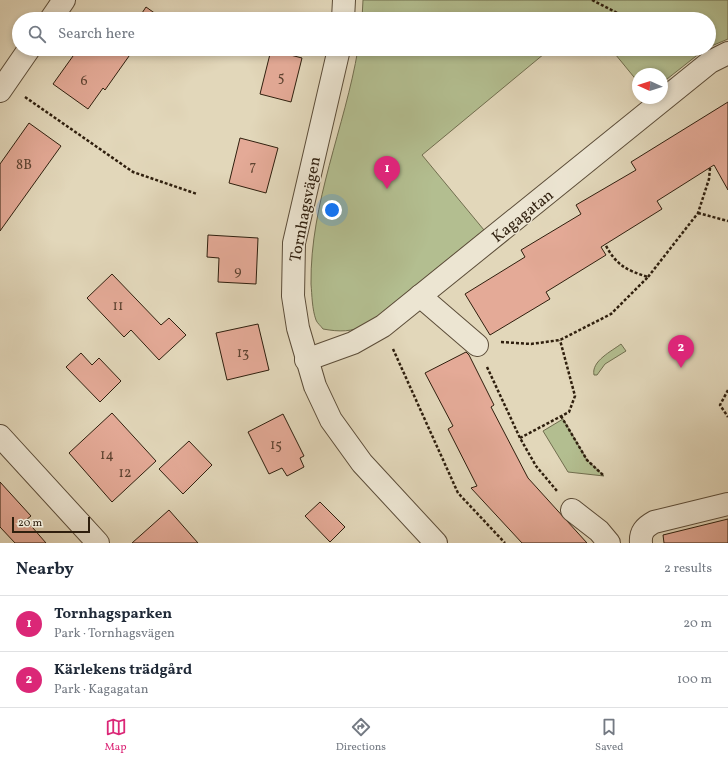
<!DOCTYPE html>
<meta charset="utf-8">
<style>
body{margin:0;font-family:Vollkorn,serif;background:#f2f2f3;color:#1f2937}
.compass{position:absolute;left:632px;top:68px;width:36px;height:36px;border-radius:50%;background:#fff;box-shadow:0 2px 6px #0003;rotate:273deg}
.scale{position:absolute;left:12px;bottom:10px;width:78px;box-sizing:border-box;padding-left:4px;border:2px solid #2f1f0e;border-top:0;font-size:11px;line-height:14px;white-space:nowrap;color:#2f1f0e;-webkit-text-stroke:3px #ece5d2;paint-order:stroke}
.you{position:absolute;left:332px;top:210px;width:14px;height:14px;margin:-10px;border:3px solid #fff;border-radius:50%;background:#1a73e8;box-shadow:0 0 0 6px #1a73e833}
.badge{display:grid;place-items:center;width:26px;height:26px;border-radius:50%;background:#db2777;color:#fff;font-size:13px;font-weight:700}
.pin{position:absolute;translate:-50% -33px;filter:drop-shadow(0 1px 2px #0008)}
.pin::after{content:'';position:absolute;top:21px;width:14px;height:12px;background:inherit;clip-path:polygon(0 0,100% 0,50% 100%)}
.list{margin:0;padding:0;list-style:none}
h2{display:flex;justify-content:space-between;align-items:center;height:52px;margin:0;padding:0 16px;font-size:17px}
h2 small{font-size:13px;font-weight:400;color:#747a83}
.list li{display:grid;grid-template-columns:26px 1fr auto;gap:12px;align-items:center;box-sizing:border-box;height:56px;padding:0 16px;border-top:1px solid #e0e1e3}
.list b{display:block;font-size:15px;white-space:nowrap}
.list p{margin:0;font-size:13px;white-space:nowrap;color:#747a83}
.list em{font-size:13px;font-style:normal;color:#747a83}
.icon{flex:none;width:22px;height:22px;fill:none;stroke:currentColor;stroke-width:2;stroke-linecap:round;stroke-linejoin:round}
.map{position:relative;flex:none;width:728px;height:543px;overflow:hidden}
.search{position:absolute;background:#fff;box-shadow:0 2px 6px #0003;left:12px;right:12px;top:12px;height:44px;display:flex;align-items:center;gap:10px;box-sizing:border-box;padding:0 14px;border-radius:22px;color:#747a83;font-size:15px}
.sheet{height:164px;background:#fff}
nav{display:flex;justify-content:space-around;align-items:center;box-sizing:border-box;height:56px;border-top:1px solid #e0e1e3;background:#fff;font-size:11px;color:#747a83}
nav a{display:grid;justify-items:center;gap:2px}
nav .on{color:#db2777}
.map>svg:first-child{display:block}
.green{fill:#b3be90;stroke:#716e4f}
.building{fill:#e4aa97;stroke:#2f1f0e}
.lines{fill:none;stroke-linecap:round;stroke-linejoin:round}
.minor-casing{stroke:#5c4d39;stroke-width:24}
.path{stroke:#2f1f0e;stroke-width:2.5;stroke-dasharray:3 2;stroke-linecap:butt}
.minor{stroke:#ece5d2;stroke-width:22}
.labels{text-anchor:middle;stroke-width:3;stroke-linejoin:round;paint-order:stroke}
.number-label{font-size:14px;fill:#5c4230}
.street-label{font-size:16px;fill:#2f1f0e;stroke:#ece5d2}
</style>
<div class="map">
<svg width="728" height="543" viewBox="0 0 728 543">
<rect width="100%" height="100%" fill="#e2d7ba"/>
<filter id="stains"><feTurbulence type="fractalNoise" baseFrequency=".005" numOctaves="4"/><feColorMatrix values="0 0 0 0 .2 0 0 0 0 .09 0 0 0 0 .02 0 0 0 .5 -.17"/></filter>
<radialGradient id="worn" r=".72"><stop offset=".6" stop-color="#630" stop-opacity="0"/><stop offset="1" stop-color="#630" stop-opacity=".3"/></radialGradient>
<g class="green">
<path d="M363 0H728V39L709 47V19H362Z"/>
<path d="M358 49H550L422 155 484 230 367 325C351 332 340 332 323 329 321 326 317 323 316 320 312 309 312 295 311 284 310 203 345 127 358 49Z"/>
<path d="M611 49H705L662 83V74H638V82Z"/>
<path d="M621 344 626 351 605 364 597 375H594C591 361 612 351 621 344Z"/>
<path d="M563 419 587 460 604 476 568 472 543 431Z"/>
</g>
<g class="building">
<path d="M146 7 163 19H138Z"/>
<path d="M78 49H134L105 90 103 88 88 109 53 84Z"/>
<path d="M271 50 302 58 291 102 260 94Z"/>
<path d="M728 102V190L714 165 657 201 662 209 601 247 606 255 546 292 550 299 490 335 465 294 525 257 521 250 581 214 576 205 636 170 631 162Z"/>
<path d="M29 123 61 146 0 231V164Z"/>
<path d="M240 138 278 148 266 193 229 183Z"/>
<path d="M208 235 258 238 256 284 218 282 219 258 207 257Z"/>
<path d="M112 274 161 325 169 318 186 335 159 360 131 330 124 337 87 298Z"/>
<path d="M258 324 269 370 227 380 216 333Z"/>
<path d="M466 352 469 355 494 405 491 407 528 478 587 543H522L471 488 477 486 448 429 453 426 425 373Z"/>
<path d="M81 353 92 365 99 358 121 381 100 402 66 367Z"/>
<path d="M112 413 156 461 112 502 69 453Z"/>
<path d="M283 414 304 456 300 458 304 467 287 476 282 468 269 474 248 432Z"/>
<path d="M189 441 212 465 183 494 159 469Z"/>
<path d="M0 482 31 516 26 520 46 543H15L0 527Z"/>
<path d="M320 502 345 527 330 542 305 516Z"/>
<path d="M169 510 198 543H132Z"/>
<path d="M728 519V543H664L663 535Z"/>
</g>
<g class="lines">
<g class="minor-casing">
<g id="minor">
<path d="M51 19 64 0"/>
<path d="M343 19 344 0"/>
<path d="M339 49 294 243 293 296 298 328 315 386 331 420 362 463 436 543"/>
<path d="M0 91 29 49"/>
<path d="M420 296 477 345"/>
<path d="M306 360 353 343 383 326 710 62 728 53"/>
<path d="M0 436 98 543"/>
<path d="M572 510 599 531 609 543"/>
<path d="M641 543C640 532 645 527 654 522L728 504"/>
</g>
</g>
<g class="path">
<path d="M592 0 629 19"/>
<path d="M25 97 133 172 197 194"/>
<path d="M698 213 728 221"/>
<path d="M648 277 698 213 709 179 710 168"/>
<path d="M501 342 531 344 560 340 611 314 648 277C626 270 616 265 605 244"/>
<path d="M393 349 458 493 505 543"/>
<path d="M487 367 520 438 536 466 557 491"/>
<path d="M728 390 720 405 728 417"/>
<path d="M561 416 587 460 604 476"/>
<path d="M520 438 569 412 575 396 560 340"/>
</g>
<use href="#minor" class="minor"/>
</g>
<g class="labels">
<g class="number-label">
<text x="281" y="81">5</text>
<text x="84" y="85">6</text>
<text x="24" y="169">8B</text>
<text x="253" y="170">7</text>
<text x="238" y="275">9</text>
<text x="118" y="310">11</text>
<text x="243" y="357">13</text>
<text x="276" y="449">15</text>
<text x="107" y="459">14</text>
<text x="125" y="477">12</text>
</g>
<g class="street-label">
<text transform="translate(304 209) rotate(-79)" y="6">Tornhagsvägen</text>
<text transform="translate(522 215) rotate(-39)" y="6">Kagagatan</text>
</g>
</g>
<rect width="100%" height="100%" filter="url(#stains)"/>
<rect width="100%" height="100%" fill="url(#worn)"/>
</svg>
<svg class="compass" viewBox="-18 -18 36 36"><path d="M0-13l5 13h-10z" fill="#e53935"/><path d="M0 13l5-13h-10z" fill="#747a83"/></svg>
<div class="scale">20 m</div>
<div class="you"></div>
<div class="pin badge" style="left:387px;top:189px">1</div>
<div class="pin badge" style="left:681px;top:368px">2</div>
<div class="search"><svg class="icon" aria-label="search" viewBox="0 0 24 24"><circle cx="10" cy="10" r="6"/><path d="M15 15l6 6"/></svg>Search here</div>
</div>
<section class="sheet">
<h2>Nearby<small>2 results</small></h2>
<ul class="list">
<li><span class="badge">1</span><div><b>Tornhagsparken</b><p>Park · Tornhagsvägen</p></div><em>20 m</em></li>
<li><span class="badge">2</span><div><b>Kärlekens trädgård</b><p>Park · Kagagatan</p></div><em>100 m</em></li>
</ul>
</section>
<nav>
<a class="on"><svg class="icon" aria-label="map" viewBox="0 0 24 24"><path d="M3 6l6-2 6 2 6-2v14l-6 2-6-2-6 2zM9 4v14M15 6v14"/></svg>Map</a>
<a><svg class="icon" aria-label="directions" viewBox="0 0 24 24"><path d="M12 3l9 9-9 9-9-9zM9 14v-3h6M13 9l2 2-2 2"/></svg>Directions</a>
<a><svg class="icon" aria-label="saved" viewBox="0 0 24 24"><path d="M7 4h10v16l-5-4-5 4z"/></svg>Saved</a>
</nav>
